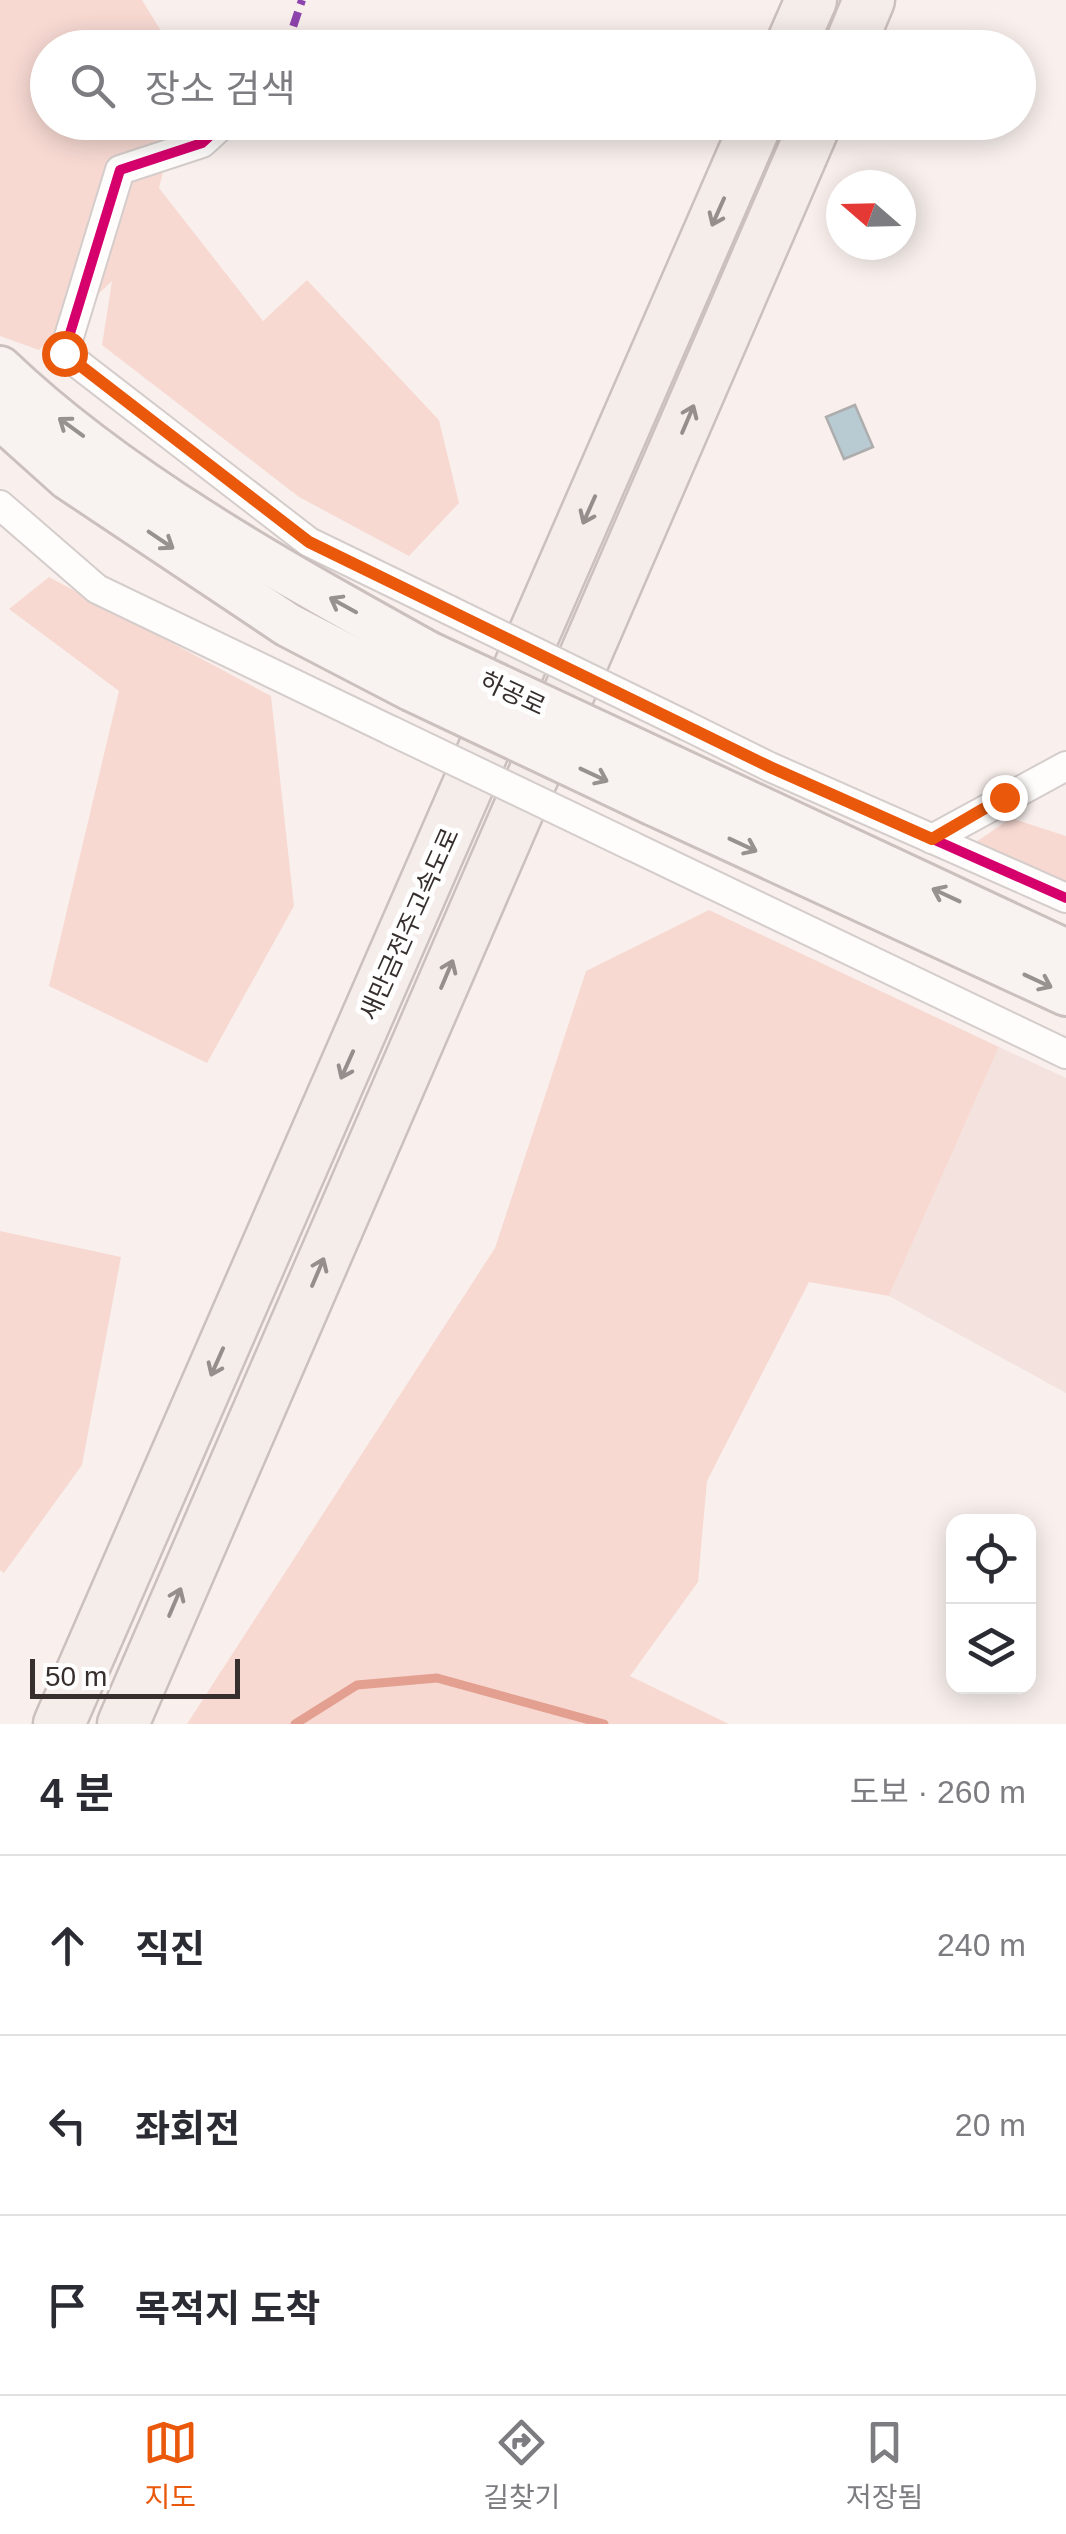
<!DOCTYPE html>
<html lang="ko">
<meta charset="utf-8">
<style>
body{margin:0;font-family:Arial,"Noto Sans KR",sans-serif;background:#f2f2f3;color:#2b2b33}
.controls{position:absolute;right:30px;bottom:30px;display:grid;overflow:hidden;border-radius:20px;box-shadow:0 5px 25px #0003}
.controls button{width:90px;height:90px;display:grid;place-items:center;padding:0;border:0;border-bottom:2px solid #e1e1e2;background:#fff;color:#2b2b33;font:50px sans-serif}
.compass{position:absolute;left:826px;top:170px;width:90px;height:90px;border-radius:50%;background:#fff;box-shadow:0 5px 25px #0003;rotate:290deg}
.scale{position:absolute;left:30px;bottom:25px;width:210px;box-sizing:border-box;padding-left:10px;border:5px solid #362f2d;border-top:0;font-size:28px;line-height:35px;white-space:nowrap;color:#362f2d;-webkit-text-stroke:8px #fff;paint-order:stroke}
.stop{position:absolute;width:30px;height:30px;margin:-22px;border:8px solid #ea580c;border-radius:50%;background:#fff}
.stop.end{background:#ea580c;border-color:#fff;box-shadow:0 2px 10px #0008}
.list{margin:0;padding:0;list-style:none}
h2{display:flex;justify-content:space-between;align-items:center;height:130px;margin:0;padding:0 40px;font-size:42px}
h2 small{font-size:32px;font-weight:400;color:#7c7c81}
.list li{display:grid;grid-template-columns:65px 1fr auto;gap:30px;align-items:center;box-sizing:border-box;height:180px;padding:0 40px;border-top:2px solid #e1e1e2}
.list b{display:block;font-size:38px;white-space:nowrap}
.list em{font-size:32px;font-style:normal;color:#7c7c81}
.icon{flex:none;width:55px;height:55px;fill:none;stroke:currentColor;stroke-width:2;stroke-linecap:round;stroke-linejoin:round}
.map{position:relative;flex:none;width:1066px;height:1724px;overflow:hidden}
.search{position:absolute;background:#fff;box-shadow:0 5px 25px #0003;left:30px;right:30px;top:30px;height:110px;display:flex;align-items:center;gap:25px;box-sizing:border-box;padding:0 35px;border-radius:55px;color:#7c7c81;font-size:38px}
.sheet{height:670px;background:#fff}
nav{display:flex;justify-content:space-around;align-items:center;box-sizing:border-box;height:140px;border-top:2px solid #e1e1e2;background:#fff;font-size:28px;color:#7c7c81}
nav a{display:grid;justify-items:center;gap:5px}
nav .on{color:#ea580c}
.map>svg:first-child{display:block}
.built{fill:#f3e2dd}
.green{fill:#f7d9d2}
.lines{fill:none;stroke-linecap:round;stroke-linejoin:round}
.stream{stroke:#e39f8f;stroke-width:9}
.building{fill:#b8cad2;stroke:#aeadad;stroke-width:2.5}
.minor-casing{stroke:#d4cdcb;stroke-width:32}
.primary-casing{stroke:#cbc0bd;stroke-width:48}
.motorway-casing{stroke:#cbc0bd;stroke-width:55}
.minor{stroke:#fefdfc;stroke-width:28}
.primary{stroke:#f8f3f1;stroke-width:42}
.motorway{stroke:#f5edea;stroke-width:50}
.minor-bridge-casing{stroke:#d4cdcb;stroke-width:32;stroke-linecap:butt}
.primary-bridge-casing{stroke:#cbc0bd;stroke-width:48;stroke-linecap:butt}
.minor-bridge{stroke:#fefdfc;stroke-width:28}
.primary-bridge{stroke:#f8f3f1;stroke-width:42}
.quiet{stroke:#8e44ad;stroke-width:8;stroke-dasharray:15 8;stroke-linecap:butt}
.cycleway-casing{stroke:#fff;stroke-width:16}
.cycleway{stroke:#d6006c;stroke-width:10}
.oneway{stroke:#968e8c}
.oneway2{stroke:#97918f}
.route{stroke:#ea580c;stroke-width:12}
.labels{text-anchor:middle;stroke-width:10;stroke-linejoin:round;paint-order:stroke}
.street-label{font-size:25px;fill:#362f2d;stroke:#fff}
</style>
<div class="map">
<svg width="1066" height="1724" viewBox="0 0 1066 1724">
<rect width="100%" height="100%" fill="#f9f0ed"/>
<path class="built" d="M999 1047 1066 1078V1393L889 1296Z"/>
<g class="green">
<path d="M0 0H142L171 47 48 48V122L176 123 159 188 263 321 307 280 439 420 459 503 409 556 299 497 102 345 112 281 39 350 0 336Z"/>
<path d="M49 577 271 696 294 906 207 1063 49 986 119 691 9 609Z"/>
<path d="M1011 818 1066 836V887L976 842Z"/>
<path d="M709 910 999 1047 889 1296 809 1282 707 1481 698 1582 630 1676 729 1724H187L495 1248 586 971Z"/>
<path d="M0 1231 121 1257 82 1465 4 1573 0 1570Z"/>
</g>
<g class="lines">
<path class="stream" d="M295 1724 357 1685 437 1678 604 1724"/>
</g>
<path class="building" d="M855 405 873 447 844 459 826 417Z"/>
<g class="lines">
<g class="minor-casing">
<g id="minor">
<path d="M225 122 202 143 120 170 64 353 309 542 449 610"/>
<path d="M0 505 97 589 392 731"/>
<path d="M687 726 770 767 1066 898"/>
<path d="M932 839 1066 766"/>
<path d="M632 846 1066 1054"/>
</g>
</g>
<g class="primary-casing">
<g id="primary">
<path d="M0 368C119 482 284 573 428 653"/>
<path d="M0 417 68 478 288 625 411 689"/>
<path d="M672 767 1066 951"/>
<path d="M654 804 1066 994"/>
</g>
</g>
<g class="motorway-casing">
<g id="motorway">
<path d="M790 48 811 0"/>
<path d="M849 48 869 0"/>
<path d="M59 1724 757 122"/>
<path d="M123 1724 816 122"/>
</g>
</g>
<use href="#minor" class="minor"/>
<use href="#primary" class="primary"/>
<use href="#motorway" class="motorway"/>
<g class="minor-bridge-casing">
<g id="minor-bridge">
<path d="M449 610 687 726"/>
<path d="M392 731 632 846"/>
</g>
</g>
<g class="primary-bridge-casing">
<g id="primary-bridge">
<path d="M428 653 672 767"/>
<path d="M411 689 654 804"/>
</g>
</g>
<use href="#minor-bridge" class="minor-bridge"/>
<use href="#primary-bridge" class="primary-bridge"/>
<path class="quiet" d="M286 48 302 0"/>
<g class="cycleway-casing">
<path id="cycleway" d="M225 122 202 143 120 170 64 353 309 542 770 767 1066 898"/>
</g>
<use href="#cycleway" class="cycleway"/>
</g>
<defs><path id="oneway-shaft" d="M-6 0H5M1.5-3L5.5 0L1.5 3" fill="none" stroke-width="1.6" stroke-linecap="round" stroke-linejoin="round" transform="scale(2.5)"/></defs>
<g class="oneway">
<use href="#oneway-shaft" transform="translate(718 212) rotate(114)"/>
<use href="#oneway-shaft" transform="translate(688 419) rotate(-67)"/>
<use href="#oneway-shaft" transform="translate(589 510) rotate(114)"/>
<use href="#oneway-shaft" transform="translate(447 974) rotate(-67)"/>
<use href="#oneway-shaft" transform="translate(347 1065) rotate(114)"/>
<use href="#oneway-shaft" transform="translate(318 1272) rotate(-67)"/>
<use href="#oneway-shaft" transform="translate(217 1362) rotate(114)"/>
<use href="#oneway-shaft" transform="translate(175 1602) rotate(-67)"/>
</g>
<g class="oneway2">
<use href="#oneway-shaft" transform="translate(71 427) rotate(-144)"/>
<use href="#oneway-shaft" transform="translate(161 540) rotate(34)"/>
<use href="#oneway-shaft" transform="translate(343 605) rotate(-151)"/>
<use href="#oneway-shaft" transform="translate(594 775) rotate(25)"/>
<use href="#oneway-shaft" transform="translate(743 845) rotate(25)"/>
<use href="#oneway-shaft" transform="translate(946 895) rotate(-155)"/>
<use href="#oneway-shaft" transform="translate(1038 981) rotate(25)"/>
</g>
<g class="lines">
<path class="route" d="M64 353 309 542 770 767 932 839 1004 797"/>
</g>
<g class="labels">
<g class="street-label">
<text transform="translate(513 693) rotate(25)" y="9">하공로</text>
<text transform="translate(409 924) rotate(-66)" y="9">새만금전주고속도로</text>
</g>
</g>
</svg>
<div class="controls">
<button><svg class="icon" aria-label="locate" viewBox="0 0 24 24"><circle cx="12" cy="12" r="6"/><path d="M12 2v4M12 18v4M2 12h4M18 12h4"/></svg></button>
<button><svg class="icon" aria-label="layers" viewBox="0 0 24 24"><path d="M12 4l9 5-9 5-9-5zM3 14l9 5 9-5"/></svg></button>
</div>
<svg class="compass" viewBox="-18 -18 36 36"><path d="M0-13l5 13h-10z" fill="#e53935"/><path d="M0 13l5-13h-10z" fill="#7c7c81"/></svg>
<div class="scale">50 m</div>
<div class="stop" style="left:64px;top:353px"></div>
<div class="stop end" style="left:1004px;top:797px"></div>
<div class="search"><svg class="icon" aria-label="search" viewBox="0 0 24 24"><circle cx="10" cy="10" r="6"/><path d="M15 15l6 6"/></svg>장소 검색</div>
</div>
<section class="sheet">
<h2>4 분<small>도보 · 260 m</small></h2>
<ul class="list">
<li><svg class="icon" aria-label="ahead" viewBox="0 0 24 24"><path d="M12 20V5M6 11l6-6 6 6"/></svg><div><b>직진</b></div><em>240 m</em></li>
<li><svg class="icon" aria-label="left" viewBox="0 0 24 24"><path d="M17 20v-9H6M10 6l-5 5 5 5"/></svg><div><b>좌회전</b></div><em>20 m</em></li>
<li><svg class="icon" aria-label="arrive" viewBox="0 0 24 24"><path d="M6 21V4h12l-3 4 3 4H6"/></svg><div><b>목적지 도착</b></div></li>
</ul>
</section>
<nav>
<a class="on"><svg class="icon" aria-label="map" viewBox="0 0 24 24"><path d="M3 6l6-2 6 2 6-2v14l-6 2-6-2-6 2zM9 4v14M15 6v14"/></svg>지도</a>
<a><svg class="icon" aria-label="directions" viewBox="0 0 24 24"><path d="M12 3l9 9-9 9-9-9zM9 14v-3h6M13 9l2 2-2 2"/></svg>길찾기</a>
<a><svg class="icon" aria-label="saved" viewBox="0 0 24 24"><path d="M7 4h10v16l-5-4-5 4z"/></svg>저장됨</a>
</nav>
